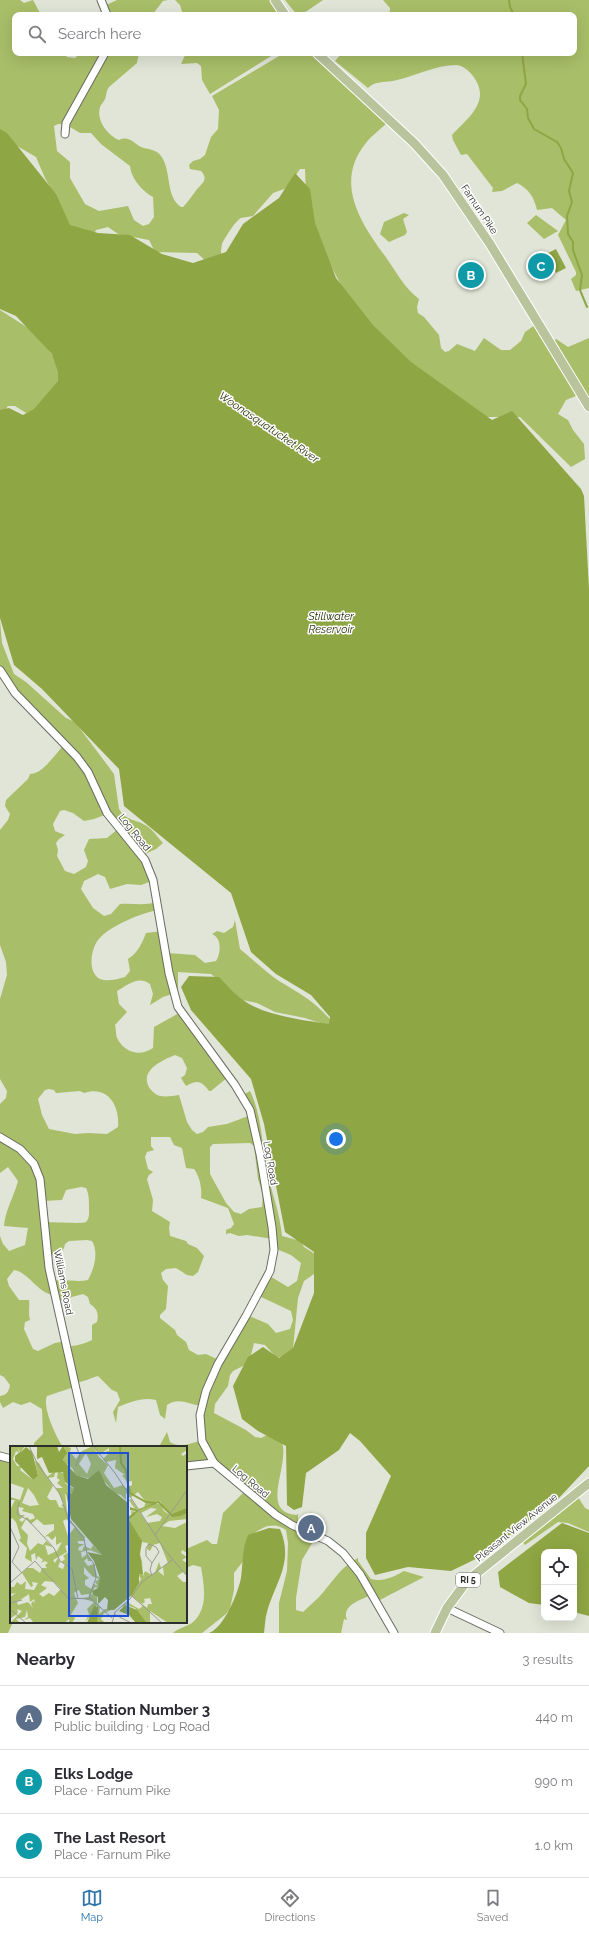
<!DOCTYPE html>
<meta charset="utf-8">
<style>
body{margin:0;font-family:Raleway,sans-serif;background:#f7f7f7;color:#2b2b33}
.controls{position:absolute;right:12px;bottom:12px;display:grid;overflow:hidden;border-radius:8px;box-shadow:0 4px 16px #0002}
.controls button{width:36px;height:36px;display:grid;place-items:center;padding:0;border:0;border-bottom:1px solid #e1e1e2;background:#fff;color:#2b2b33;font:20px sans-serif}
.you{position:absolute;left:336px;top:1139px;width:14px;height:14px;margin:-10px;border:3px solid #fff;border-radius:50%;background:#1a73e8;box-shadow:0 0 0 6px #1a73e833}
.badge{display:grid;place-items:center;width:26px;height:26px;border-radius:50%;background:#2f75aa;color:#fff;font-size:13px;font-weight:700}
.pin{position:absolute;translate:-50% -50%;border:2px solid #fff;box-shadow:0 1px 4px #0006}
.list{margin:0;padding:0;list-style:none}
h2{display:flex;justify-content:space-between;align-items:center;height:52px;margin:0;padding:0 16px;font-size:17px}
h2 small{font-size:13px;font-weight:400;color:#7c7c81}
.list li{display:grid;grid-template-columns:26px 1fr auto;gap:12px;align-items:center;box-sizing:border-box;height:64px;padding:0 16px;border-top:1px solid #e1e1e2}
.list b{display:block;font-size:15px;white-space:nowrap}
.list p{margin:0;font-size:13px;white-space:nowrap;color:#7c7c81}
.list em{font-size:13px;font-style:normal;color:#7c7c81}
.icon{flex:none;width:22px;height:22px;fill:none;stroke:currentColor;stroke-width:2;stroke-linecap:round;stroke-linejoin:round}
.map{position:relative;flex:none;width:589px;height:1633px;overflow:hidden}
.search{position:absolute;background:#fff;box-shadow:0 4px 16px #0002;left:12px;right:12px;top:12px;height:44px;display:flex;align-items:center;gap:10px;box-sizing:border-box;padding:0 14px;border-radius:8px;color:#7c7c81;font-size:15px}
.sheet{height:244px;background:#fff}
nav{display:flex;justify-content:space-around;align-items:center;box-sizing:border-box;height:56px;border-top:1px solid #e1e1e2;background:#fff;font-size:11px;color:#7c7c81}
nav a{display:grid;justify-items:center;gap:2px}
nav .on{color:#2f75aa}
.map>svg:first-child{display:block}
.green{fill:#a8be68;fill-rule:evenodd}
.water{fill:#8fa644}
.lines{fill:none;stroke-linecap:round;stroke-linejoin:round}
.stream{stroke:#8fa644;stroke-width:2}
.minor-casing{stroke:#686c60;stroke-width:9}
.major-casing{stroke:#fff;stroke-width:11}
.minor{stroke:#fff;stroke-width:7}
.major{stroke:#b9c49d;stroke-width:9}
.labels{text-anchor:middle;stroke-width:3;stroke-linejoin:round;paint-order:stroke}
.shield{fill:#fff;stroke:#6b6d69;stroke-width:1}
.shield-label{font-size:9px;font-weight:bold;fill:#2c2e29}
.street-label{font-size:10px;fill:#2c2e29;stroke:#fff}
.water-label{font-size:11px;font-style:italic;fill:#293208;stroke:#fff}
.inset-river{fill:none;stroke:#8fa644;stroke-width:2}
.inset-road{fill:none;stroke:#989c91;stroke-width:1}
.view{fill:#1d4ed8;fill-opacity:0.15;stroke:#1d4ed8;stroke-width:2}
.inset-edge{fill:none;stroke:#2c2e29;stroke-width:2}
</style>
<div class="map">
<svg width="589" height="1633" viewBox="0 0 589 1633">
<rect width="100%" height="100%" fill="#e0e5d7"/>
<g class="green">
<path d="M0 0H20L24 3 33 0 41 15H15V53H64L67 57 75 58 80 53H139L137 63 109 87C106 91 107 94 105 99 104 102 101 104 100 107 96 121 108 135 119 140 128 136 132 141 139 146 146 150 156 148 161 156 172 171 165 196 181 207H183C188 202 191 197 195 192 200 184 210 181 201 171L190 169 189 165 193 161 200 159 205 155 211 137 218 129 219 110 212 96 284 53H314L388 122C381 129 372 135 366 143 334 182 360 222 385 256 395 270 405 289 419 299L417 307 418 313 424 317 439 335 441 348 445 352 449 351 457 344 475 351 484 338 501 350H510L521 341 525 332 535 325 578 395 566 400 558 414 568 420 573 430 584 444 585 459 571 467 520 417H483L403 361 341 288 339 281 307 221 305 169H300L287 188 273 193 253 216C250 217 244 217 241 218 236 220 224 239 222 244 221 248 221 253 221 257L207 262 197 253 155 252 149 240 118 234 108 227 96 230 93 236 61 223 56 198 45 178 36 157 0 136ZM58 124H65L80 133H91L101 144 130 166C131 178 142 191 153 197L154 217 149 224 143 226 134 220 128 206 99 211 85 204 70 178V162L57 151 54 126Z"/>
<path d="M117 0H168L163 1 152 15H107L104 6Z"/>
<path d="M175 0H270L280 15H183L180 5Z"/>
<path d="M285 0H323L301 15H297Z"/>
<path d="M383 0H589V288L576 291 571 279 576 275V272L558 235 566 220 552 208 537 210C534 197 529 189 517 183L502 191 492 192 493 188 467 154 461 155 453 140 452 135C468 118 492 101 473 76 469 71 463 65 456 65 436 65 415 76 397 80 386 83 376 80 368 88L335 61 342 53H574V15H386L390 11V8Z"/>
<path d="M186 53H276L210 94 202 80 201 66 197 63 181 64Z"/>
<path d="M404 213 409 215 403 219 407 232 405 235 389 242 380 234 384 222Z"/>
<path d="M536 215 558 231 544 239 527 223Z"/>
<path d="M0 310 36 333 65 372 36 411 26 413 15 406H8L0 417Z"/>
<path d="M589 338V406L550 342 556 339 568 347Z"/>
<path d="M0 621 2 643 14 674 26 682 66 718 75 722 114 774 119 809C126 821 135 819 145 825 152 828 158 838 163 843L156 849 143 855 152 881 141 885 127 884 110 889 105 877 98 874 84 881 81 889 93 908 104 916 111 914 120 904C133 903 144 906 157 902L158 910C141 913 109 926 98 940 91 949 87 972 100 979 108 982 118 979 125 977L130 971 128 959C138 953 142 943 146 933L162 931 167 953 195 955 205 963 216 961C221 953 222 938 212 934L217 931 224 933 233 927 235 920 240 949C253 960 266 972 279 981 302 995 316 1002 333 1023L332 1027 305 1018 275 1012 257 1003 242 1000 211 974 178 972V992L163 997 150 1005 153 994 150 984C139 975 127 985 117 991L119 1004 127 1012 115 1025C116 1029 116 1035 117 1038 125 1053 140 1057 153 1048L154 1027 181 1012 228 1077 211 1091H209C201 1080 197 1080 186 1086L181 1078 185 1075 187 1068 182 1058 175 1055C166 1059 155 1063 149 1072 143 1081 150 1093 160 1096 166 1097 173 1096 179 1095L187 1122 192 1130 197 1134 203 1132 208 1127 227 1124 251 1115 243 1095 250 1091C262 1115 262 1146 267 1172 272 1193 280 1214 282 1236L301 1241 304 1247 318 1256 314 1274 304 1281 298 1298 293 1349 288 1354 277 1358 265 1345 254 1343 249 1363 233 1371 230 1375 228 1386 215 1404 214 1413 246 1430 255 1437 261 1438 267 1435 282 1442C290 1466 259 1512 296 1515L298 1514V1527L313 1533 314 1540 302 1560 296 1598V1610L303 1612C308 1607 314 1602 319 1597 332 1583 340 1567 358 1558V1561L371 1579C384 1582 393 1577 404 1571L424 1577 376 1602 371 1595C361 1600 341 1605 347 1620L344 1619 341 1633H279V1603L287 1571 288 1543 286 1530C271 1520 260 1529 248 1538L244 1560 234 1573V1590L230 1609 226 1614 202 1633H173C178 1628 186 1627 192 1623 209 1609 204 1585 201 1567L193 1565 186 1568V1549L207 1540 212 1544H217L223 1513 246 1490 214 1462 186 1465V1447H150L160 1445 167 1432 170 1442C180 1449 192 1443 202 1440L201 1406C189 1404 178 1397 167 1405L165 1419 160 1415 156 1400C142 1397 131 1402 118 1407L116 1423 113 1412 120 1400 117 1392 112 1390 98 1376C91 1378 83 1382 75 1383L74 1387 47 1396C42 1407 56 1437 63 1447H34V1443L43 1434 42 1409 30 1402 21 1405 13 1402 3 1408 0 1402V1396C7 1395 9 1391 10 1385L4 1377 0 1375V1236L3 1244 9 1251 25 1245 28 1228 4 1226C5 1211 14 1196 18 1181L8 1167 0 1173V1104L6 1098 7 1091 0 1079V999L7 975 6 962 0 945V830L8 820 10 814 5 806 6 800 28 779 30 774C43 774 55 754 64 745L32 716 0 675ZM64 810 73 813 84 821 94 819 107 814 119 828 107 838 89 839 84 850 88 861 86 867 74 874 65 871 57 856 58 850 56 843 59 839 65 835 55 831 53 824 60 811ZM49 1089 54 1090 56 1093 80 1091 84 1093C108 1085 120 1106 118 1127L107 1134 88 1133 75 1134 49 1129 42 1115 38 1099 45 1090ZM151 1137H170L174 1145 182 1148 186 1168 194 1169C200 1177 202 1188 201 1198L228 1208 234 1224 231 1228 226 1230V1234L230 1233 239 1236 247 1235 273 1239 274 1248 291 1255 301 1263 297 1281 288 1287 268 1275 259 1296 291 1311 293 1320 290 1329 276 1333 268 1324 247 1315 219 1360 206 1354 198 1355 189 1350 186 1342 177 1335 175 1330 160 1318V1315L166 1309 168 1286 163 1280 161 1273 166 1269 176 1268 187 1275 193 1276 198 1272 204 1256 197 1248 188 1244 186 1241 170 1236 169 1228 170 1222 152 1211 153 1200 147 1179 149 1175 153 1172 148 1169 145 1157 147 1152 154 1150 151 1146ZM250 1143 254 1146 258 1179 263 1195 262 1207 249 1209 241 1214 234 1212 226 1203 210 1174V1147L213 1144ZM81 1187 86 1188C89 1194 89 1200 89 1207 89 1212 90 1218 86 1222 84 1224 51 1222 45 1222L43 1201 62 1200 66 1190ZM87 1240 92 1241C99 1253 94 1269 88 1280 76 1283 65 1278 52 1281L46 1255C57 1255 63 1255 65 1244L69 1241ZM14 1270C30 1273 37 1293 54 1295L57 1301 83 1294 88 1297 90 1304C97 1308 99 1314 97 1322L92 1325V1340C83 1344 77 1346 68 1346L66 1341 55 1343 38 1351 33 1349 24 1329 25 1322 30 1320C28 1313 30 1307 29 1300H19L9 1286 7 1279Z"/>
<path d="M0 1455 11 1458V1622H13L8 1633H0Z"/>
<path d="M578 1497 585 1508 589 1510V1532L568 1523 558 1522 525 1545 521 1540Z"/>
</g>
<g class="water">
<path d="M0 129 7 133 56 194 70 225 98 233 130 235 162 254 193 263 226 252 243 224 279 198 295 173 310 189 315 223 336 278 373 325 411 362 492 420 512 411 581 489 584 496 589 589V1466L557 1500 482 1556 451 1571 408 1567 375 1575 366 1558V1533L391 1476 360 1441 350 1433 339 1450 306 1473 302 1507 294 1510 287 1505 286 1446 258 1431 242 1419 233 1386 248 1357 263 1347 279 1358 293 1348 314 1293V1252L285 1232 264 1124 251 1079 191 1010 181 987 189 976 219 977C226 984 234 994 243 1000 265 1016 303 1020 329 1024L330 1017 311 995 276 974 251 952 231 893 124 806 119 769 42 689 14 665 0 618V410L9 408 23 415 34 409 58 381V372L52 354 16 316 0 309Z"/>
<path d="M556 249 566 268 556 273 546 254Z"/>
<path d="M562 1523 589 1533V1616L574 1612V1552H544V1605L529 1603 500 1587 498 1572Z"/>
<path d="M269 1528 280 1529C294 1562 276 1581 267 1612 265 1618 265 1626 264 1633H209C224 1628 238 1593 241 1578 243 1563 242 1549 248 1535Z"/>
</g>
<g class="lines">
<g class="stream">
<path d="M509 0 510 7 514 15"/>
<path d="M522 53 526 84 520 96V100L527 109 528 118 534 129 557 142 561 148 564 159 573 173 569 191 572 202 567 216 568 234 573 242V250L582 275 580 290 587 307"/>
</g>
<g class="minor-casing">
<g id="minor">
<path d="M101 0 107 15"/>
<path d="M65 134 66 123 105 53"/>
<path d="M0 670 15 693 77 757 88 772 107 813 145 860 153 880 169 973 178 1007 235 1085 250 1110 260 1154 272 1227 274 1250 270 1271 246 1316 218 1364 206 1391 200 1415 202 1441 214 1463 276 1515 292 1525 328 1541 343 1553 360 1574 394 1633"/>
<path d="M0 1137 20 1149 34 1164 40 1179 49 1268 89 1447"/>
<path d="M0 1456 11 1459"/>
<path d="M186 1466 214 1463"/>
<path d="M447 1608 500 1633"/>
</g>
</g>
<g class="major-casing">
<g id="major">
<path d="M275 0 285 15"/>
<path d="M317 53 414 143 443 175 490 244 589 407"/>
<path d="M435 1633 447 1608 467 1581 589 1483"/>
</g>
</g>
<use href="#minor" class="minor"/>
<use href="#major" class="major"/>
</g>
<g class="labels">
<rect class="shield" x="456" y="1573" width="24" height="14" rx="3"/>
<g class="shield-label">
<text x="468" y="1583">RI 5</text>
</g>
<g class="street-label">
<text transform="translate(480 209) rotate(56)" y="4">Farnum Pike</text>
<text transform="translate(135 832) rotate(51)" y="4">Log Road</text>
<text transform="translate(271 1163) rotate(80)" y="4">Log Road</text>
<text transform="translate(64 1282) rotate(79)" y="4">Williams Road</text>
<text transform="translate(251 1481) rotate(40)" y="4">Log Road</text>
<text transform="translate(516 1527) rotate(-39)" y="4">Pleasant View Avenue</text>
</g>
<g class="water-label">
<text transform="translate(269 427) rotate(34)" y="4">Woonasquatucket River</text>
<text x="331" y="620">Stillwater<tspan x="331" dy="13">Reservoir</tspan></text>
</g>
</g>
<g transform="translate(10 1446)">
<rect width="177" height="177" fill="#e0e5d7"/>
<path d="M0 0H15L11 6 8 2 9 7 6 5 3 13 7 20H12L10 24 23 34 28 30 25 15 29 17 37 31 46 24 44 31 38 32 43 40 37 51 40 54H46L49 61 54 62 51 59 54 58 46 42H53L47 37 50 34 47 32 48 25 55 28V37L66 44 63 48H55L57 65 60 74 75 91 74 95H67L69 98H75L69 101 68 104 72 105 74 100 81 103 83 99 92 109 80 104 71 106 72 112 77 108 82 115H78L77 112 74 115 78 120 84 118 87 130 91 132 88 142 85 141 81 148 87 151V157L90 161 89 168 95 163 101 164 94 167 91 173 95 177H87V159L75 177 79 168 77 163 84 156 71 152 79 151V148L71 149 69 144 64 147 68 157 59 172 62 169 65 172 62 177H59V173L55 177H14L23 176 20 172 14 174 18 171 17 164 15 171 6 173 10 177H0L12 165 7 163 8 167 0 173V151L6 147 0 148 1 141H4L7 136 11 139 16 135 15 143 24 144 28 137 22 136 23 140 21 141 12 127 17 122H23L30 127 32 122H37L35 119 38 117 35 115 31 117 33 114 28 110 26 114 25 107 21 109 22 116 15 112 17 102 9 94 11 92 6 76 2 72 0 74V64L5 54H0V51L10 54 14 42 0 37ZM18 42 24 49 29 59 20 60 12 57ZM8 61 14 62 12 65 23 68 25 72 20 74 17 71 12 76 9 74 15 69H10ZM16 73 21 78 27 73 34 79 44 78V84L34 91 38 90 42 94 46 90V99L52 96 47 105 38 109 35 99 43 101 36 95 33 99 28 97 20 105 17 98 18 89 11 82ZM56 73 65 81 58 90 53 75ZM58 99 59 106 53 110 55 113 51 116 55 118 53 123 48 121 50 116 48 112 45 117 43 114 57 106 55 100ZM74 121 82 130 89 133 85 136 88 140 84 138 81 143 75 139V134L79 132 74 128ZM35 135 44 136 51 143 44 150 39 147 33 151 29 148 37 142 31 139ZM19 148 20 156 24 153 25 157 23 155 21 158 23 162 18 156 8 159 7 156ZM54 0 61 2 60 6 66 13 72 5 83 0 89 11 98 19 94 27 104 42 113 39 116 42 122 39V35L117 36 112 29H115L105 22 106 14 96 16 93 13 98 8 96 5H99V2L89 9 84 1 177 0V4L171 8 173 10 177 7V62L169 67 162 68 155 64 150 55 145 57 151 59 154 65 161 70H171L177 66V73L159 75 152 80 165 82 177 76V107L172 104 171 107 177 111 172 114 177 117V129L173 126 167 130 173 136H177V177H158L140 165V177H137L125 162 116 159 111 161 117 156 129 163 133 160 132 158 137 162 138 158H142L140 152 134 153 135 156 132 158 121 150 131 133 128 128 133 126 129 107 132 115 133 130 135 125 142 129 145 127 149 116 151 122 148 125 154 130 153 121 158 117 150 97 143 99 140 105 137 103 138 97 132 96 129 104V99H124L121 95 128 90 120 81 118 75 122 71 121 65 127 66 119 54 121 53 137 77 150 75 152 71 147 68 136 71 147 63 141 62 131 67 128 63 134 61 136 56 128 46 120 52 116 47V54L111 49 105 47 91 32 89 24 81 33 65 29 63 23 53 15 56 9ZM76 7 81 18 77 28 69 18Z" fill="#a8be68" fill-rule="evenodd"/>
<path d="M27 0H47L49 6 53 0 57 7 53 14 66 29 78 33 89 24 96 39 117 56 118 71 126 65 120 64V61L128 64 149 55 162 68 177 62V67L171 70 162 71 148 57 129 64 119 74 132 95 130 108 133 128H129V137L122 149 104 164H97L98 154 95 151 88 158V151L83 149 82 145 88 142 90 132 84 115 77 106 92 109 61 73 56 47 62 48 64 42 55 36 53 26 39 27 32 11 27 13ZM16 1 22 6 26 21 28 30 23 34 5 15V10L10 6 8 2 11 6ZM115 159 127 164 137 177H126L119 169 109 165ZM84 160 88 161 87 177H77Z" fill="#8fa644"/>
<path class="inset-river" d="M110 0 111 17 116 24 118 38M119 40 120 47 136 56 146 57"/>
<path class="inset-road" d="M19 0 28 19 50 48 58 72 74 93 77 108 84 118 86 132 79 151 102 172M83 0 105 27 154 103 177 130M66 20 70 10 66 0M9 56 7 68 18 74 44 102 50 115 62 123 68 153M0 81 9 101 2 116 12 127M145 89 177 44M139 98 146 101 149 106 142 117 136 110V102ZM142 129 140 124 142 117M0 137 25 115 58 152 80 153M122 150 152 177M0 157 12 154M0 163 16 177M104 168 121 177M102 177 105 166 120 153 132 136 162 114"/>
<path class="view" d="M59 7H118V170H59Z"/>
<rect width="177" height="177" class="inset-edge"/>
</g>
</svg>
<div class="controls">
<button><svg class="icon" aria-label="locate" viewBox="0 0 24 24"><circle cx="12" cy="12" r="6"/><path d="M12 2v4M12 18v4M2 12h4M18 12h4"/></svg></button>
<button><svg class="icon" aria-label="layers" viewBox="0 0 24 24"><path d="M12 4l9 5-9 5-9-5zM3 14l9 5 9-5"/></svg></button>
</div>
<div class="you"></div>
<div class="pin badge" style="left:311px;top:1528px;background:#5c6f8a">A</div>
<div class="pin badge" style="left:471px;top:275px;background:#0f9aa8">B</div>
<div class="pin badge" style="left:541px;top:266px;background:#0f9aa8">C</div>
<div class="search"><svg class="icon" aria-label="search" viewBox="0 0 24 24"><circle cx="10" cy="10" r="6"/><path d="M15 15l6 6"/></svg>Search here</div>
</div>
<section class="sheet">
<h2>Nearby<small>3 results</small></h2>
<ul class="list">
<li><span class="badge" style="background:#5c6f8a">A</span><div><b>Fire Station Number 3</b><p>Public building · Log Road</p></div><em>440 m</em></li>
<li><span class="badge" style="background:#0f9aa8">B</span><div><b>Elks Lodge</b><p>Place · Farnum Pike</p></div><em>990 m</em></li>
<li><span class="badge" style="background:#0f9aa8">C</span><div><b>The Last Resort</b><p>Place · Farnum Pike</p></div><em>1.0 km</em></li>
</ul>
</section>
<nav>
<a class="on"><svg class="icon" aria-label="map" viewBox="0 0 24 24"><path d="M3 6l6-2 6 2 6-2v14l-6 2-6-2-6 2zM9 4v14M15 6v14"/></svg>Map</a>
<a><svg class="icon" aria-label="directions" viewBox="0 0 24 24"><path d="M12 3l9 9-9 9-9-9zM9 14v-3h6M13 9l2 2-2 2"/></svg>Directions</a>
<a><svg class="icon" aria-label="saved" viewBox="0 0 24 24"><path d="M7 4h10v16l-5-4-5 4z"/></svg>Saved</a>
</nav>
